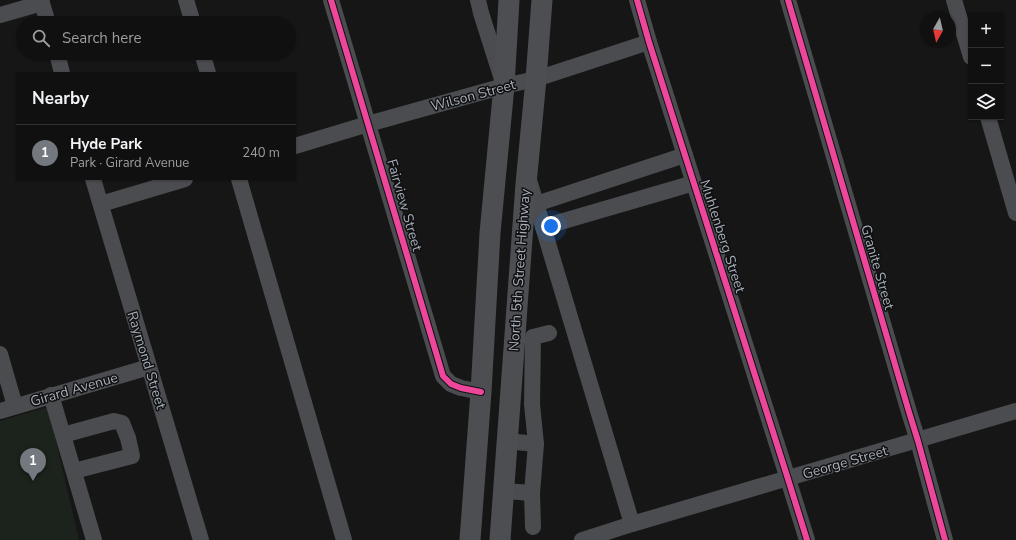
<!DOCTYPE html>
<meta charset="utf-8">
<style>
body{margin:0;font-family:"Nunito Sans",sans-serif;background:#1e1e1e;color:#f1f3f6}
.controls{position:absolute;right:12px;top:12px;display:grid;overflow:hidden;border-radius:0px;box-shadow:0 1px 3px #0004}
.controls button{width:36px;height:36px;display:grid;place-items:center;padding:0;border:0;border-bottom:1px solid #303030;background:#101010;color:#f1f3f6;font:20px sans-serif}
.compass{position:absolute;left:920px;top:12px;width:36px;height:36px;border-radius:50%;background:#101010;box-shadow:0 1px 3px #0004;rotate:188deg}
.you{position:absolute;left:551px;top:226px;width:14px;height:14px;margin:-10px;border:3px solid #fff;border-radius:50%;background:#1a73e8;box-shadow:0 0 0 6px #1a73e833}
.badge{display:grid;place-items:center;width:26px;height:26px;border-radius:50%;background:#74797f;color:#fff;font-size:13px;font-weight:700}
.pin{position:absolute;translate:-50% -33px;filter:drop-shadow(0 1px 2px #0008)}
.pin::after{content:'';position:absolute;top:21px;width:14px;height:12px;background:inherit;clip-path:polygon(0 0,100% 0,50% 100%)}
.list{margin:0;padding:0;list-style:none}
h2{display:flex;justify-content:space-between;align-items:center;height:52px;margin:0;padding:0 16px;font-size:17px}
h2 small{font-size:13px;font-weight:400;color:#9c9d9f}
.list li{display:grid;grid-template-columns:26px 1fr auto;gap:12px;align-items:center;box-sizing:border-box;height:56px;padding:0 16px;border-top:1px solid #303030}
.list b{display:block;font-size:15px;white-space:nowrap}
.list p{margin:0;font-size:13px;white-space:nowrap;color:#9c9d9f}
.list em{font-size:13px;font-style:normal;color:#9c9d9f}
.icon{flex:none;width:22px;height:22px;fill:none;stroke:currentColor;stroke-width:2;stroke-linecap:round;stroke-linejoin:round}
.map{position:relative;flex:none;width:1016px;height:540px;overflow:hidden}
.search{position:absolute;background:#101010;box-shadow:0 1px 3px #0004;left:16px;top:16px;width:280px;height:44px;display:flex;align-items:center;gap:10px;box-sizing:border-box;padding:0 14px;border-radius:22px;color:#9c9d9f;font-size:15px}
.panel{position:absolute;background:#101010;box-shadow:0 1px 3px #0004;left:16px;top:72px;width:280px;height:108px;border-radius:0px}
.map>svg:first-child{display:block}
.green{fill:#1c231c}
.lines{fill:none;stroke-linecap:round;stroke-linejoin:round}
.minor{stroke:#4a4c4f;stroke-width:16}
.major{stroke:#4c4e51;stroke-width:21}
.cycleway-casing{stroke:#101012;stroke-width:8}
.cycleway{stroke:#ed469a;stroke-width:6}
.labels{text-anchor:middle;stroke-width:3;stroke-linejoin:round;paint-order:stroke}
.street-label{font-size:14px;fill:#a6aeb8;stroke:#101012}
</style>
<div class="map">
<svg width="1016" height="540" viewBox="0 0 1016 540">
<rect width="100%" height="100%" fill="#161616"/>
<path class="green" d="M48 407 79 540H0V421Z"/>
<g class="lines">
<g class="minor">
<path d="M41 0 48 23"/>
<path d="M186 0 193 23"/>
<path d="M331 0 443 376 451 384 461 388 481 392"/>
<path d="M478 0 481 13 502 79"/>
<path d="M637 0 649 42 788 479 807 540"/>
<path d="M788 0 909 412 918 441 945 540"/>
<path d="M954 0 971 57"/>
<path d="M0 15 42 3"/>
<path d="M57 53 62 73"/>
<path d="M202 53 208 73"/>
<path d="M988 117 1016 213"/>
<path d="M295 146 368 124 504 86 536 79 649 42"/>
<path d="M93 179 201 540"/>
<path d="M239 179 344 540"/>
<path d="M529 180 632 524"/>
<path d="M101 204 185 179"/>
<path d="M536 204 685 155"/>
<path d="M543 227 694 183"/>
<path d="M0 354 15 406"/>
<path d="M51 395 94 540"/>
<path d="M0 411 149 367"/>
<path d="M63 435 114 421 122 423 128 438 132 456 74 471"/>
<path d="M507 441 536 444"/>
<path d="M504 491 532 493 536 444 532 404 533 337 549 333"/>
<path d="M532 493 533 527"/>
<path d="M582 540 632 524 1016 411"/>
</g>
<g class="major">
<path d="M470 540 481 392 490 233 504 86 509 0"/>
<path d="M500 540 526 184 536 79 542 0"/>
</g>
<g class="cycleway-casing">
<g id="cycleway">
<path d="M331 0 443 376 451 384 461 388 481 392"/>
<path d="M637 0 649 42 788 479 807 540"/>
<path d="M788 0 909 412 918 441 945 540"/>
</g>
</g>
<use href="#cycleway" class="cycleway"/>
</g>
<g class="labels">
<g class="street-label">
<text transform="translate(473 95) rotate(-15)" y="5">Wilson Street</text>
<text transform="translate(405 205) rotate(74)" y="5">Fairview Street</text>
<text transform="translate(723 236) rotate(72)" y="5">Muhlenberg Street</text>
<text transform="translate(878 267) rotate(74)" y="5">Granite Street</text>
<text transform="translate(519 270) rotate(-86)" y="5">North 5th Street Highway</text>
<text transform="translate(147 360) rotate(73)" y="5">Raymond Street</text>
<text transform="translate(74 389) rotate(-16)" y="5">Girard Avenue</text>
<text transform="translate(845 462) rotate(-16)" y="5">George Street</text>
</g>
</g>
</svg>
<div class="controls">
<button>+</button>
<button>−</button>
<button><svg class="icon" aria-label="layers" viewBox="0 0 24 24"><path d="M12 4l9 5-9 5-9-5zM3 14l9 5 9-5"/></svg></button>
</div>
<svg class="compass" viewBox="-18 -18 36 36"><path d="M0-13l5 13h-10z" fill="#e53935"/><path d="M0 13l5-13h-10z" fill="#9c9d9f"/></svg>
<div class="you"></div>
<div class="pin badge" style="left:33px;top:481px">1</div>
<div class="search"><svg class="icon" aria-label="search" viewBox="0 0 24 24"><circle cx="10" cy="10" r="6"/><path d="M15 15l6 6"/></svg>Search here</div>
<section class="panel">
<h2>Nearby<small></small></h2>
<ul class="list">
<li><span class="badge">1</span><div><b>Hyde Park</b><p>Park · Girard Avenue</p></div><em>240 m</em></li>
</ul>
</section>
</div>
